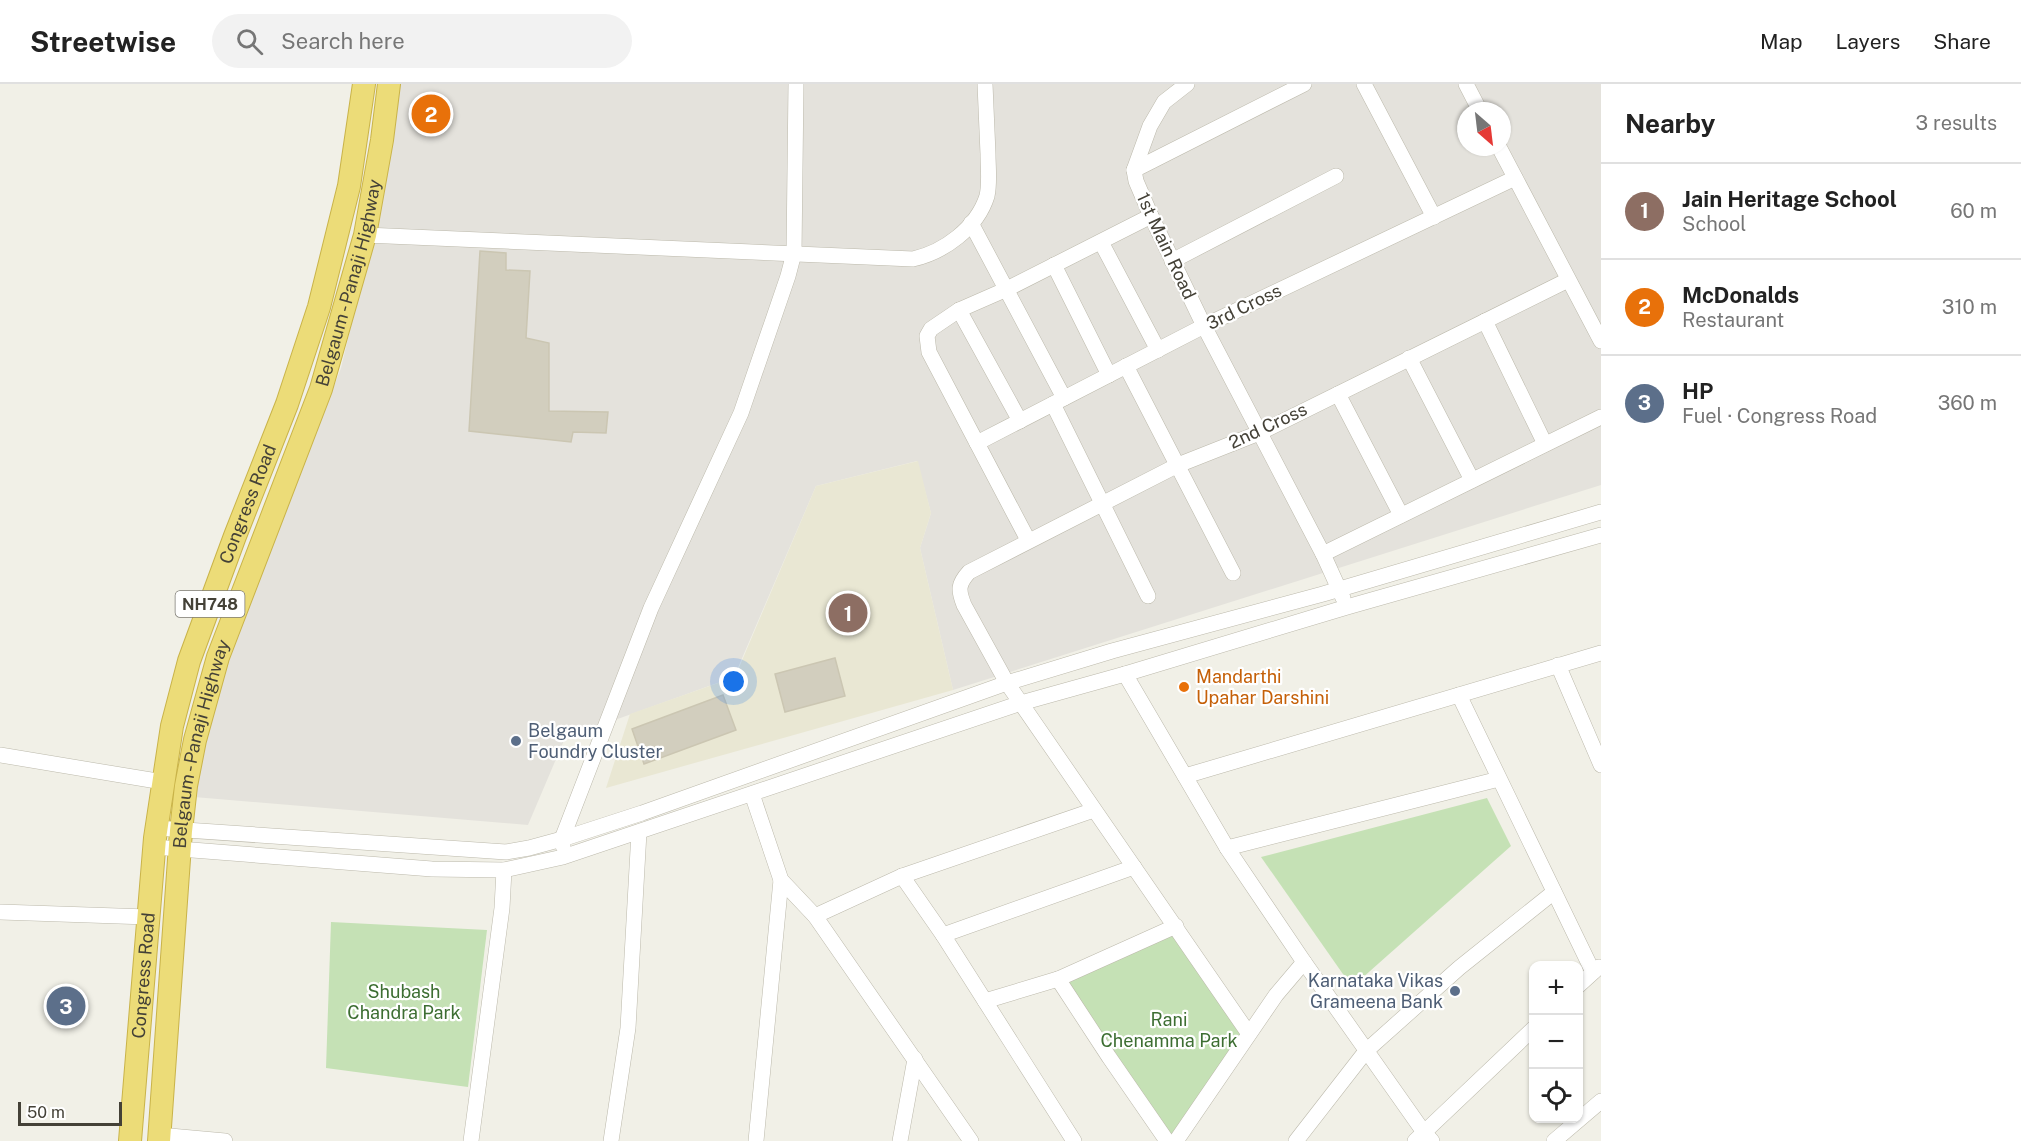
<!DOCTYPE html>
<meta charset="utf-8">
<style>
body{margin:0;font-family:"Public Sans",sans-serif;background:#f2f2f2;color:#222}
.controls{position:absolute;right:18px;bottom:18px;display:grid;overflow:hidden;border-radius:12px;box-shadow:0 2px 4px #0004}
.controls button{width:54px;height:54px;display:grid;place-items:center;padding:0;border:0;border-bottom:2px solid #e0e0e0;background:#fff;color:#222;font:30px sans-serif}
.compass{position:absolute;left:1457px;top:18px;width:54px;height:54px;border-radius:50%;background:#fff;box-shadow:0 2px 4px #0004;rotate:152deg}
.scale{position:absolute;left:18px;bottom:15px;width:104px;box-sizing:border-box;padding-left:6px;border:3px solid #444137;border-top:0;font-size:16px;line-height:21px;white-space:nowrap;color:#444137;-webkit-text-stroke:4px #fff;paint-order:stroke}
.you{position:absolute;left:734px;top:598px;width:21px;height:21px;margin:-15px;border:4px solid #fff;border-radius:50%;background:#1a73e8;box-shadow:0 0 0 9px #1a73e833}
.badge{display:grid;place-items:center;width:39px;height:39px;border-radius:50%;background:#7c3aed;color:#fff;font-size:20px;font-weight:700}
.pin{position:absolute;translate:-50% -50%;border:3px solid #fff;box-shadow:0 2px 6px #0006}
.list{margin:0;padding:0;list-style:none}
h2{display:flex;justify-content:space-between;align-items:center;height:78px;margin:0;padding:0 24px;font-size:26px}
h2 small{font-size:20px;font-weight:400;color:#767676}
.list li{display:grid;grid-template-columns:39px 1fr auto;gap:18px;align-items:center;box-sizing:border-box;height:96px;padding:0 24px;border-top:2px solid #e0e0e0}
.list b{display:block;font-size:22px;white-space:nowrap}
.list p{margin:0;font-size:20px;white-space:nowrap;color:#767676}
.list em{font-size:20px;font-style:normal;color:#767676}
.icon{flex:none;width:33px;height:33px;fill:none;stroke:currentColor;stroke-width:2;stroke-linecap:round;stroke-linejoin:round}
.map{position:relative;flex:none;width:1601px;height:1057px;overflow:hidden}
header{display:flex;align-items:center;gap:36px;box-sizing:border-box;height:84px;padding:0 30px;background:#fff;border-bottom:2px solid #e0e0e0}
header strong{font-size:28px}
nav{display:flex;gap:33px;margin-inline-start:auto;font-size:21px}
.search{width:420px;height:54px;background:#f2f2f2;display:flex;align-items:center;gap:15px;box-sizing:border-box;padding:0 21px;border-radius:33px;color:#767676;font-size:22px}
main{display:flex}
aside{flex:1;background:#fff}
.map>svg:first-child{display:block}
.industrial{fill:#e4e2dc;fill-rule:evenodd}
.education{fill:#e9e7d3}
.green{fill:#c5e1b5}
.building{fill:#d2cebe;stroke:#cbc6b2;stroke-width:1.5}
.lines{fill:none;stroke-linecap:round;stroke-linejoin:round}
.minor-casing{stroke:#bcb9ab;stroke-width:16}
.highway-casing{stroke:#c9b349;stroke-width:24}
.minor{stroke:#fff;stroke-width:15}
.highway{stroke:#ecdc78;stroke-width:22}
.food-dot{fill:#e8710a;stroke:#fff;stroke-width:2}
.service-dot{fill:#5c6f8a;stroke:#fff;stroke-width:2}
.labels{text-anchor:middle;stroke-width:4.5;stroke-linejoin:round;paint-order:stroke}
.shield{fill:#fff;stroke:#7c7a73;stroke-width:1.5}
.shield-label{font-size:16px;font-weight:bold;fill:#444137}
.street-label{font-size:18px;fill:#444137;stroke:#fff}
.food-label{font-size:18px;fill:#c56008;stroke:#fff;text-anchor:start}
.service-label{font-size:18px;fill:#4e5e75;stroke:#fff;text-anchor:start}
.park-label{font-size:18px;fill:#3d6e32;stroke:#fff}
</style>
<header>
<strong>Streetwise</strong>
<div class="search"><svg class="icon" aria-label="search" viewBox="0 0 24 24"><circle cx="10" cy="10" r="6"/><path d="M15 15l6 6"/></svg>Search here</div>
<nav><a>Map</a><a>Layers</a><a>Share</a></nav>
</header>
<main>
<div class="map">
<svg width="1601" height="1057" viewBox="0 0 1601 1057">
<rect width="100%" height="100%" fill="#f1f0e7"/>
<path class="industrial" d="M398 0H1601V401L953 606 920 464 931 429 917 377 816 402 734 593 565 654 528 741 194 713 220 594 341 284 379 123ZM1466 27H1502V63H1466Z"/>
<path class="education" d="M918 377 931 429 920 464 953 606 606 704 630 630 735 593 816 402Z"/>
<g class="green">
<path d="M1487 714 1511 762 1352 903 1261 773Z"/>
<path d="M331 838 487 846 468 1003 326 984Z"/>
<path d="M1174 846 1244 949 1171 1056 1064 896Z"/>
</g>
<g class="building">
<path d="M480 167 506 169V186L530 187 526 254 549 259V327L608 328 606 349 573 348 571 358 469 347Z"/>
<path d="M835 574 845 612 785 628 775 590Z"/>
<path d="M723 611 736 646 644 680 632 645Z"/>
</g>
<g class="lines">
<g class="minor-casing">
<g id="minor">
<path d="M1187 0 1164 18 1150 42 1134 86 1136 97 1151 132 1204 242 1323 470 1343 514"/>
<path d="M1364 0 1434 133"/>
<path d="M1466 0 1480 27"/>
<path d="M1499 63 1601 257"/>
<path d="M1134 86 1304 0"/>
<path d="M971 139 1064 314"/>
<path d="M365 151 913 175C944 168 977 144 987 112 990 99 988 83 988 70 987 47 986 23 985 0"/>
<path d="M1101 158 1158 266"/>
<path d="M1172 177 1336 92"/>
<path d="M1054 181 1109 291"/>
<path d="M959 226 1020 337"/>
<path d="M1485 237 1545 360"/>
<path d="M1409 274 1472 396"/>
<path d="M1126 282 1233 489"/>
<path d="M1338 310 1401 431"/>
<path d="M1053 320 1148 512"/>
<path d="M977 359 1204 242 1515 94"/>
<path d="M1028 456 929 268 927 252 931 245 959 226 1007 205 1151 132"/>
<path d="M1323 470 1601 333"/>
<path d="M1558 581 1601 681"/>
<path d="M1125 590 1227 764 1304 878 1423 1047 1432 1057"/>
<path d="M1459 611 1593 888"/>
<path d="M0 671 163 698"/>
<path d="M1185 692 1601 569"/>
<path d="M752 710 781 796 815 832 971 1057"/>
<path d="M156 744 506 768 529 764 562 755 642 729 1007 599 1112 567 1323 510 1601 428"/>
<path d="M563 762 562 755 651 524 741 329 788 192 794 169 796 0"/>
<path d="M154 763 432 785 504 786 563 773 1021 619 1125 590 1347 523 1601 451"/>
<path d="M1227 764 1499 695"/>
<path d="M902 792 943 851 1074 1057"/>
<path d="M0 828 148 833"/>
<path d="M815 832 902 792 1094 726"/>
<path d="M943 851 1134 783"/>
<path d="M1058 895 1109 973 1167 1057"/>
<path d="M1578 902 1599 883"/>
<path d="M985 917 1058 895 1176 842"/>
<path d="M1249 950 1007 599 964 521C958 506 958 500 969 488L1178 381 1259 349 1568 196"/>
<path d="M159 1051 225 1057"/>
<path d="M471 1057 502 824 504 786"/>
<path d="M611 1057 628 944 639 748"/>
<path d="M756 1057 781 796"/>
<path d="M900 1057 915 975"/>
<path d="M1176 1057 1276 911 1304 878"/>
<path d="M1296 1057 1366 967 1459 884 1554 808"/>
<path d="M1415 1057 1534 944"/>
<path d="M1554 1057 1601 1017"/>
</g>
</g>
<g class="highway-casing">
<g id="highway">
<path id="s1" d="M130 1057 155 754 172 642 189 577 235 452 287 320 319 223 349 102 364 0"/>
<path id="s2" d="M159 1057 181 747 186 702 195 656 218 573 321 305 365 151 382 56 389 0"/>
</g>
</g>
<use href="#minor" class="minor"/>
<use href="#highway" class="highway"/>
</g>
<circle class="food-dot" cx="1184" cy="603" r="6"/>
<g class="service-dot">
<circle cx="516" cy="657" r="6"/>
<circle cx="1455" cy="907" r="6"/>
</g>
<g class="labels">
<rect class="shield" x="175.5" y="507" width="69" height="26" rx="4.5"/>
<g class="shield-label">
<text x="210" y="526">NH748</text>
</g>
<g class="street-label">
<text transform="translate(1166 162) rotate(65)" y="6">1st Main Road</text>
<text dy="6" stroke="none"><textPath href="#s2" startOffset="886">Belgaum - Panaji Highway</textPath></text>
<text transform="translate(1244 223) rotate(-26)" y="6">3rd Cross</text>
<text transform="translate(1268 342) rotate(-25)" y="6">2nd Cross</text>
<text dy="6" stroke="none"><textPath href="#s1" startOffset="652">Congress Road</textPath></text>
<text dy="6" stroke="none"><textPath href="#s2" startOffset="400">Belgaum - Panaji Highway</textPath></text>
<text dy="6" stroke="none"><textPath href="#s1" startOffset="166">Congress Road</textPath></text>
</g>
<g class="food-label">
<text x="1196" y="599">Mandarthi<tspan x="1196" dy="21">Upahar Darshini</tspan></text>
</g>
<g class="service-label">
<text x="528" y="653">Belgaum<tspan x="528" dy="21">Foundry Cluster</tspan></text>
<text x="1443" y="903" text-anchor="end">Karnataka Vikas<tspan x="1443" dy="21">Grameena Bank</tspan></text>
</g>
<g class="park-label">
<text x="404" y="914">Shubash<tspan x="404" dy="21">Chandra Park</tspan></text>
<text x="1169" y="942">Rani<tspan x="1169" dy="21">Chenamma Park</tspan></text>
</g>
</g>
</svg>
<div class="controls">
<button>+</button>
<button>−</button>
<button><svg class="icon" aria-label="locate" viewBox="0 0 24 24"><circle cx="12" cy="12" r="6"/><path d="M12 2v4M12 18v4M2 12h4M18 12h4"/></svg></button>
</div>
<svg class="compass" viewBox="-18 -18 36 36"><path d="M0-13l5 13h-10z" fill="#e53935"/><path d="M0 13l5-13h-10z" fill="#767676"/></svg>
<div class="scale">50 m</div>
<div class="you"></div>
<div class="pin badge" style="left:848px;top:529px;background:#8d6e63">1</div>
<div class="pin badge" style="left:431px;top:30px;background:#e8710a">2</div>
<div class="pin badge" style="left:66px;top:922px;background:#5c6f8a">3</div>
</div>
<aside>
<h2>Nearby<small>3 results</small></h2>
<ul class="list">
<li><span class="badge" style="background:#8d6e63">1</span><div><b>Jain Heritage School</b><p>School</p></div><em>60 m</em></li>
<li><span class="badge" style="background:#e8710a">2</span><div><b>McDonalds</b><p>Restaurant</p></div><em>310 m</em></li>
<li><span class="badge" style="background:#5c6f8a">3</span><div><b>HP</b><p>Fuel · Congress Road</p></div><em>360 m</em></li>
</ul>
</aside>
</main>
